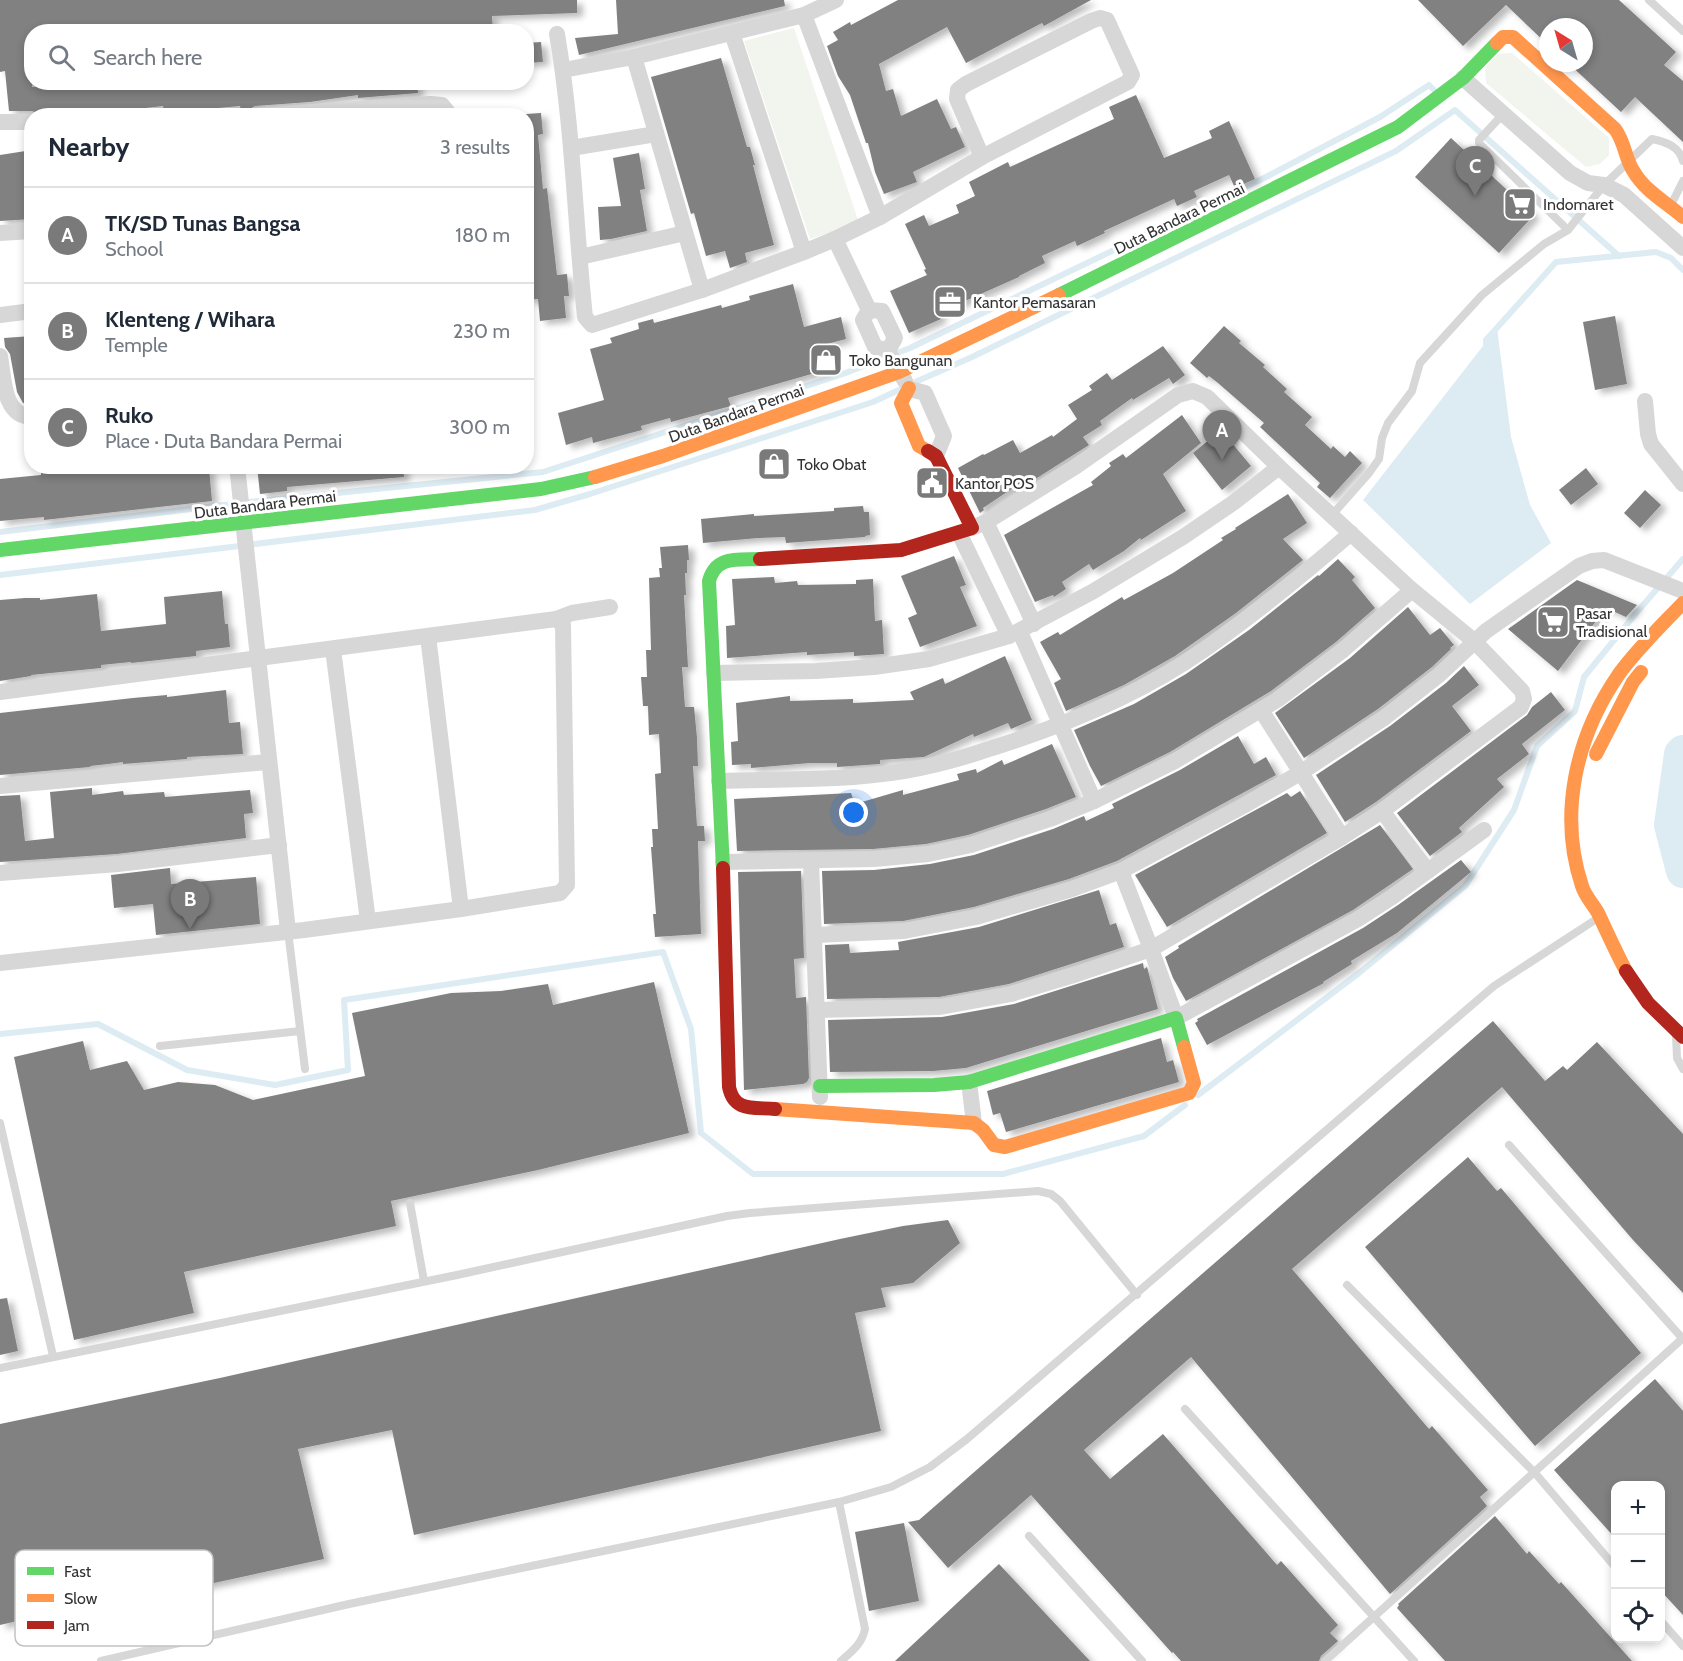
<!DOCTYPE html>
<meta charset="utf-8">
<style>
body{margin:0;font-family:Cabin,sans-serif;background:#f2f2f3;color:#1f2937}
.controls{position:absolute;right:18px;bottom:18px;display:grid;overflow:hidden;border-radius:12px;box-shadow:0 3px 9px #0003}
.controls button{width:54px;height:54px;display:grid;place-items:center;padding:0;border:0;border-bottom:2px solid #e0e1e3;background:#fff;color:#1f2937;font:30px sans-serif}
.compass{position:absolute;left:1539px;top:18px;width:54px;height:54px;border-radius:50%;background:#fff;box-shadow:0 3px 9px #0003;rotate:323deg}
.you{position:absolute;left:854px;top:813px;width:21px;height:21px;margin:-15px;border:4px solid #fff;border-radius:50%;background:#1a73e8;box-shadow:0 0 0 9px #1a73e833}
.badge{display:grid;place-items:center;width:39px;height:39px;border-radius:50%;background:#7a7a7a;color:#fff;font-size:20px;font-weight:700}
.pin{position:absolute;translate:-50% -50px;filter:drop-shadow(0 2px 3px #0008)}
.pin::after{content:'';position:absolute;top:32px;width:21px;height:18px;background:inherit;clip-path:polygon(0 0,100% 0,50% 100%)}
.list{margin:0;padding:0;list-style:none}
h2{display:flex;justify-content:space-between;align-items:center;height:78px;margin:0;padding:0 24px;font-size:26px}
h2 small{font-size:20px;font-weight:400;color:#747a83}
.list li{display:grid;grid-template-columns:39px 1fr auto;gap:18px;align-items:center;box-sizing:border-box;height:96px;padding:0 24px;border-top:2px solid #e0e1e3}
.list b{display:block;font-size:22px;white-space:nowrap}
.list p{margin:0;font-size:20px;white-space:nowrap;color:#747a83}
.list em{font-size:20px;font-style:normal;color:#747a83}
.icon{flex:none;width:33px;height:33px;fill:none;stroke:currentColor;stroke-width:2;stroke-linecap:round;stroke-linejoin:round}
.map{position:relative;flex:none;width:1683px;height:1661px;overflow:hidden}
.search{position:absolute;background:#fff;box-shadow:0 3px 9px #0003;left:24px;top:24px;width:510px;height:66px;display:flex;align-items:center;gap:15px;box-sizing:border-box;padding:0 21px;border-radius:24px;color:#747a83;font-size:22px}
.panel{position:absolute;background:#fff;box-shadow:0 3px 9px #0003;left:24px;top:108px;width:510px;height:366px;border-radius:24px}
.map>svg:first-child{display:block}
.green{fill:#f1f5ed}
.water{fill:#ddebf3}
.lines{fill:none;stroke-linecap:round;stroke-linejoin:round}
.stream{stroke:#ddebf3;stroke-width:6}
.river{stroke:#ddebf3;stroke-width:34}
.building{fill:#818181;filter:url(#shadow)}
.lane{stroke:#d7d7d7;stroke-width:8}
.street{stroke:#d7d7d7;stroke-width:16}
.fast{stroke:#63d668;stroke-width:14}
.slow{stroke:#ff974d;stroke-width:14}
.jam{stroke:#b3261e;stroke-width:14}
.labels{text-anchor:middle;stroke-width:6;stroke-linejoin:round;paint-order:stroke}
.poi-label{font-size:16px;fill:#333;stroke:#fff;text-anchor:start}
.street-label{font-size:16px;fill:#333;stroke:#fff}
.key{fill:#fff;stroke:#c2c2c2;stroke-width:1.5}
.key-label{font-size:16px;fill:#333}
</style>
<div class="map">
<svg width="1683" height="1661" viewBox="0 0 1683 1661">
<defs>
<filter id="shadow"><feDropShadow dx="6" dy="4" stdDeviation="3" flood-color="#0004"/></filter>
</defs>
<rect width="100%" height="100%" fill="#fff"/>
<g class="green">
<path d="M794 28 859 223 810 239 744 41Z"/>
<path d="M1512 53 1609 138V155L1600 164 1586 167 1486 83 1485 68 1496 54Z"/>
</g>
<path class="water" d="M1497 328 1511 437 1530 505 1551 543 1470 604 1363 500Z"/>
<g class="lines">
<g class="stream">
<path d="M1486 347V340L1556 262 1656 252 1671 258 1683 270"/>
<path d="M913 383 972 357 1396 151 1455 110 1619 256"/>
<path d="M0 532 249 502 543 472 843 374 910 348 1264 178 1380 117 1429 85 1437 93"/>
<path d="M0 575 535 510 590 494 873 402 901 389"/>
<path d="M0 1034 98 1024 187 1070 275 1085 348 1070 344 1000 663 952 691 1029 701 1133 753 1174H1003L1144 1136 1185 1105"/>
<path d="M1198 1095 1359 973 1465 886 1514 810 1537 746 1575 711 1584 677 1637 612 1683 559"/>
</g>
<path class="river" d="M1683 752 1681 754 1671 825 1683 871"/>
</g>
<g class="building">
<path d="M0 0H577V13L492 16 493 32H32V87L87 82H417L418 93 358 98V95L310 102 255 106 248 110 241 111 240 106 164 113 163 106 75 116V112L39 114 32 111H9L5 71 0 72Z"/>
<path d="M616 0H784L785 6 579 55 575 38 618 34Z"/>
<path d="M898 0H1091L1044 26 1042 23 966 63 947 27 879 64 886 91 893 89 901 116 937 99 951 129 956 127 965 147 913 172 917 182 884 194 875 172 868 143H866L850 95 838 76 827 46 838 40 833 32 850 22 851 25Z"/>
<path d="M1418 0H1619L1676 52 1664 65 1683 81V142L1635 97 1621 112 1568 63H1584V27H1548V45L1506 5 1463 46Z"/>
<path d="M541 42 543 62 526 63V43Z"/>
<path d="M721 58 747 147H750L755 165H753L774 245 745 253 747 262 730 268 725 251 706 256 694 213 691 214 651 77Z"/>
<path d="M1136 95 1164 158 1212 138 1209 131 1229 121 1255 179 1235 188 1229 175 1194 191 1197 197 1177 206 1174 199 1104 231 1105 233 1077 246 1075 241 1042 256 1045 263 1019 276V277L938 313 941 319 909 333 890 291 927 275 924 270 926 269 905 224 924 215 929 226 959 213 956 205 975 196 969 182 1008 162 1010 167 1114 119 1109 107Z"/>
<path d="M541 113 543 134 538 135 543 189 547 188 557 275 567 274 569 296H564L566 318 540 321 538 299 526 300V114Z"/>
<path d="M1451 138 1534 215 1499 253 1415 177Z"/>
<path d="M32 150V219L0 221V155Z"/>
<path d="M639 153 645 189 640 190 647 231 611 239 600 240 598 207 621 206 613 158Z"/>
<path d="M793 284 804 327 841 317 846 339 823 345 829 369 728 398 731 406 671 422 670 418 641 426 642 430 593 443 592 437 566 445 558 413 604 400 590 349 612 343 610 338 639 329 638 323 653 319 654 323 721 305 722 308 750 300 749 296Z"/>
<path d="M1615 316 1627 384 1595 390 1583 322Z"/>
<path d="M1224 326 1241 341 1239 343 1265 365 1263 367 1287 389 1284 392 1312 417 1305 425 1331 449 1333 446 1345 457 1350 451 1362 463 1330 498 1317 487 1320 483 1260 427 1264 423 1218 383 1209 376 1207 378 1190 363Z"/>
<path d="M32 336V402L23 403 17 392 10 354 5 347 4 338Z"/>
<path d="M1163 346 1185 375 1173 384 1169 378 1133 400 1132 398 1100 421 1102 425 1083 437 1089 445 1015 492 1013 488 983 508 984 510 980 513 958 468 983 454 984 455 1013 440 1020 453 1052 435 1053 437 1077 419 1068 405 1092 390 1089 386 1107 373 1112 380Z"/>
<path d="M1182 415 1201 443 1163 474 1186 511 1141 540 1140 538 1124 551 1093 570 1089 564 1062 582 1066 589 1054 597 1053 595 1035 602 1004 535 1093 485 1091 482 1111 466 1109 463 1123 454 1126 458Z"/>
<path d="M1221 430 1251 466 1222 490 1193 453Z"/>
<path d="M41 466H111L112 470 163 466V472L209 468 212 501 44 520V517L0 521V479L41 475Z"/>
<path d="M257 466H403L404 477 287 487V491L260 494Z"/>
<path d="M1586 468 1598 484 1571 505 1559 490Z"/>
<path d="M1645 490 1661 505 1640 528 1624 513Z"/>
<path d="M1288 494 1307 523 1283 539 1303 560 1236 613 1175 656 1124 685 1066 711 1054 683 1061 679 1040 642 1058 632 1060 635 1122 597 1124 600 1173 573 1223 540 1221 538 1236 529 1235 528Z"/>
<path d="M863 506 864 512H869L870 535 865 536V537L786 543 785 537 758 538 703 543 701 519 754 514V516L834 511V508Z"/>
<path d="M688 545 689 560H687V573H685L686 595H684L688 667H682L685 707H694L697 738 698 766H693L697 826H704L705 841H698L701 934 655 937 653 914H656L651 847H653L652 829H658L655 774 661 773 659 734 649 735 648 706H643L641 677H647L646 650H651L649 578 660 577 659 568H662L660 547Z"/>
<path d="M954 556 966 585 960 587 977 626 920 647 908 618 917 614 901 576Z"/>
<path d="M1338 559 1355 577 1352 580 1375 608 1336 642 1271 691 1170 752 1101 786 1090 766 1074 730 1134 704 1186 674 1249 630 1318 575 1319 576Z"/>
<path d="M774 577 775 583 797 581 798 585 856 584V580L873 579 875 621 882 620 884 654 854 656V652L807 655V652L727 658 726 626 735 625 732 579Z"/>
<path d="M1577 580 1637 605 1626 617 1606 608 1558 671 1508 629Z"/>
<path d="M222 591 225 624H228L230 647 196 651V656L131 663V662L101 665V668L31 675V676L0 681V600L25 598H40V600L97 594 101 631 166 624 164 597Z"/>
<path d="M1408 607 1430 635 1440 628 1454 645 1450 648 1451 649 1432 667 1378 709 1304 758 1275 713 1350 658Z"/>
<path d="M1005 656 1032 720 1011 729 1008 723 974 737 973 734 924 757 880 760V764L837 767V763H810L751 768V764L732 765 731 742 738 741 736 703 790 696V701L853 699V703L914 700 910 692 943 678 945 684Z"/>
<path d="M1464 666 1479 685 1452 706 1471 731 1376 802 1345 822 1316 775 1390 726 1446 683Z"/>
<path d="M226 690 229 723 240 722 243 754 187 757V759L123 764V762L108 764 90 766V767L0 775V713L133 698 167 695V697Z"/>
<path d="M1551 692 1565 710 1522 744 1529 754 1497 779 1504 787 1459 828 1462 832 1430 856 1397 813 1527 715 1532 707Z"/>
<path d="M1238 736 1254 764 1266 757 1276 775 1117 861 1069 879 974 907 903 921 824 924 822 871 874 870 930 864 974 855 1053 829 1084 816 1086 821 1114 808 1112 804 1180 770Z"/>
<path d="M1052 744 1076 797 1046 809 968 835 926 844 873 849 737 851 734 799 851 793 855 804 903 790V795L959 780 957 774 976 769 977 773 1002 760 1004 765Z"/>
<path d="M92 788V795L123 791 124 795 164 792 165 797 250 790 253 813 244 814 246 838 117 854 0 862V796L20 795 25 841 54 838 50 792Z"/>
<path d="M1300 791 1327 833 1167 927 1135 875 1287 793 1291 797Z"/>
<path d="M1380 825 1413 869 1353 910 1186 1001 1173 978 1165 957 1179 948 1178 946Z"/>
<path d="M1461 860 1471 872 1397 933 1351 961 1352 964 1323 982 1324 983 1207 1045 1195 1023 1198 1021 1197 1019 1363 928 1398 905Z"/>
<path d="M170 868 171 884 256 877 260 924 156 935 153 904 114 908 111 875Z"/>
<path d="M801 871 804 958 794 959 796 998 806 997 809 1078 807 1082 803 1084 744 1090 738 872Z"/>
<path d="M1099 890 1110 925 1116 923 1124 947 1009 984 939 997 827 999 825 945 849 944 850 953 899 950 898 942 979 927Z"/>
<path d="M1143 963 1144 969 1147 967 1158 1009 966 1068 933 1071 830 1072 828 1020 942 1017 1014 1004Z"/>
<path d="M654 982 689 1133 538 1170 391 1201 396 1226 184 1272 194 1313 74 1340 14 1057 83 1041 90 1070 127 1061 144 1090 178 1082 215 1085 253 1100 365 1076 352 1013 451 993 501 991 548 984 553 1005Z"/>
<path d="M1493 1021 1545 1081 1563 1066 1567 1070 1597 1042 1683 1134V1293L1633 1240 1502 1087 1292 1269 1429 1429 1432 1426 1488 1490 1480 1497 1487 1506 1390 1594 1191 1357 1084 1450 1110 1479 1163 1434 1277 1565 1281 1561 1338 1625 1330 1633 1338 1641 1321 1656 1319 1661H1181L1173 1652 1172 1653 1031 1495 948 1568 908 1522 919 1520Z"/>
<path d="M1161 1038 1167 1062 1173 1060 1179 1082 1006 1132 1000 1113 993 1115 987 1091Z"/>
<path d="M1468 1157 1497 1191 1501 1188 1641 1353 1535 1446 1365 1247Z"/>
<path d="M948 1220 960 1243 913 1283 881 1288 886 1307 855 1313 881 1431 414 1535 392 1430 298 1449 324 1559 136 1600 140 1615 108 1621 77 1628 73 1608 0 1625V1424L220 1378 840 1239 903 1226Z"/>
<path d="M7 1298 18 1351 0 1355V1299Z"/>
<path d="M1655 1379 1683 1411V1615L1660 1590V1485H1616V1539L1554 1470Z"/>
<path d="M1495 1516 1527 1554 1529 1551 1559 1584 1561 1582 1632 1661H1445L1397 1608 1399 1605 1398 1604Z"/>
<path d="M904 1523 919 1601 869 1611 855 1532Z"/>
<path d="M999 1564 1090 1661H895L970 1591Z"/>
</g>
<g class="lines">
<g class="lane">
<path d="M1649 0 1683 31"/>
<path d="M1503 114 1479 140V143L1568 230"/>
<path d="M1671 205 1683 181"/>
<path d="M1332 515 1369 473 1379 459 1382 438 1388 423 1412 391 1420 363 1482 295 1544 244 1568 230 1604 185 1652 139C1666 142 1679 146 1683 161"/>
<path d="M288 931 305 1069"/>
<path d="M1676 1035 1677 1058 1683 1069"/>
<path d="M160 1046 300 1031"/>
<path d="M0 1123 53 1356"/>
<path d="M1509 1145 1683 1339"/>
<path d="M410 1203 424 1281"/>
<path d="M1347 1285 1535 1473 1616 1568"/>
<path d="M0 1368 457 1275 727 1216 750 1213 1038 1191 1051 1194 1060 1201 1137 1295"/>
<path d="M1185 1409 1414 1661"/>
<path d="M839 1502 865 1629C862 1644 852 1651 841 1661"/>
<path d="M1029 1536 1142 1661"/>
<path d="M1660 1620 1683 1646"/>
<path d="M101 1661 349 1604 839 1502 891 1487 930 1467 967 1439 1494 986 1598 918"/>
<path d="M1325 1661 1683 1338"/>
</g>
<g class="street">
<path d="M804 15 880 217"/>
<path d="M732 33 804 252"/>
<path d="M557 34C573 128 575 223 585 317L592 325 702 290 804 252 835 239 880 217 982 157 1128 82 1132 75 1107 20 1100 18 1091 21 966 84 958 90 957 99 982 157"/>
<path d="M634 57 702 290"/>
<path d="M563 70 634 57 804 15 836 0"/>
<path d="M1463 78 1570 173 1588 183 1604 185 1624 195 1683 248"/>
<path d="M256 116 430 104 442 105 451 116"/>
<path d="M0 122H32"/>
<path d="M571 148 656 134"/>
<path d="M0 233 32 231"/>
<path d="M835 239 869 310"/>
<path d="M580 257 685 233"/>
<path d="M869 310 882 311 895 338 888 351 905 381"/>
<path d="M869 310 863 320 875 347 888 351"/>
<path d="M0 315 32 311"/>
<path d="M0 356C4 378 3 417 32 417"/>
<path d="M910 389 925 393 944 436 936 456"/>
<path d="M1645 401 1648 434 1651 444 1683 484"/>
<path d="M237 466 288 931"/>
<path d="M986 522 1034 624"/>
<path d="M972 528 986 522 1075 467 1178 395 1193 391 1207 397 1279 467"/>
<path d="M959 533 1009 636"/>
<path d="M1020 632 1094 801"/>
<path d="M428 636 461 909"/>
<path d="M333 649 368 921"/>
<path d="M714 673 816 671 874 667 929 659 1009 636 1092 592 1183 537 1233 503 1279 467 1412 590 1474 641 1522 691 1524 699 1521 707 1382 811 1342 837 1151 949 1176 1018 1358 919 1392 897 1484 830"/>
<path d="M0 692 556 619 572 613 610 607"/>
<path d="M1261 710 1342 837"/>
<path d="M719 781C780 779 843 781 904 771 934 766 963 758 992 748 1066 725 1141 694 1205 649 1256 613 1304 574 1351 533"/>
<path d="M0 786 268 762"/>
<path d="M1382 811 1428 871"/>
<path d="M811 861 820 1097"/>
<path d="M723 862 874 859 928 854 971 845 1050 819 1094 801 1175 761 1277 700 1343 650 1412 590"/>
<path d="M0 873 118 864 279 845"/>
<path d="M815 935 904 931 976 917 1072 889 1121 871 1245 805 1300 773 1384 718 1439 675 1486 631 1579 566 1592 561 1604 560 1683 591"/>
<path d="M0 963 304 930 461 909 560 893 567 885 563 625 556 619"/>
<path d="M817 1010 940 1007 1011 994 1077 974 1151 949 1121 871"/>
<path d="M969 1082 974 1123"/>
</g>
<g class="fast">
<path d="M1059 295 1398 127 1463 78 1497 43"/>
<path d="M0 550 541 489 595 477"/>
<path d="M723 868 709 581C716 555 738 560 760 559"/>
<path d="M820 1086 934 1085 969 1082 1176 1018 1184 1047"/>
</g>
<g class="slow">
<path d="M1497 43 1503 37H1513L1615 129C1625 142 1625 159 1634 172 1645 191 1667 203 1683 217"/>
<path d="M909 388 901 403 919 446 928 451"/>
<path d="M595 477 663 456 899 372 1059 295"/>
<path d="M1596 754 1633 682 1641 672"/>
<path d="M1626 971C1616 952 1607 932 1598 913 1593 904 1585 896 1582 886 1558 814 1576 736 1619 674 1638 648 1661 626 1683 603"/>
<path d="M775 1109 974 1123 983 1130 994 1145 1005 1147 1189 1093 1194 1083 1184 1047"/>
</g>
<g class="jam">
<path d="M760 559 901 550 972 528 936 456 928 451"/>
<path d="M723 868 729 1087C734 1112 753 1107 775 1109"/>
<path d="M1626 971 1648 1003 1683 1037"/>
</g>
</g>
<defs>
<g id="supermarket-square" transform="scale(1.725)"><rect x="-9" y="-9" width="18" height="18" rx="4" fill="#7a7a7a" stroke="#fff"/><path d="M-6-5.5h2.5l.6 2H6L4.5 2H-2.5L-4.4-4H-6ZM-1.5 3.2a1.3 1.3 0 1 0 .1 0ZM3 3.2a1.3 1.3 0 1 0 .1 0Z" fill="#fff"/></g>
<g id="office-square" transform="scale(1.725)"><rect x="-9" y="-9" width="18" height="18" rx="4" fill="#7a7a7a" stroke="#fff"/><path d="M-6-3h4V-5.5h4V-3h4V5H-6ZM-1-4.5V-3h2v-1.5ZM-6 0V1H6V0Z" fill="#fff"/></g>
<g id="shop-square" transform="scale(1.725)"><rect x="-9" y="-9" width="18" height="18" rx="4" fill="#7a7a7a" stroke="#fff"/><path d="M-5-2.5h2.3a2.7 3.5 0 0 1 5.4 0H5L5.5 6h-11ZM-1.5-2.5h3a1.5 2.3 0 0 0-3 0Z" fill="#fff"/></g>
<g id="civic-square" transform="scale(1.725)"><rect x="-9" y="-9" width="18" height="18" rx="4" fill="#7a7a7a" stroke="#fff"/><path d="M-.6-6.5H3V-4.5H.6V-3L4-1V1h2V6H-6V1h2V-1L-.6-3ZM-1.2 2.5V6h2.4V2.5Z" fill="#fff"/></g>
</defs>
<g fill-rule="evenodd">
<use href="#supermarket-square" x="1520" y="204"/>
<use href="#office-square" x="950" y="302"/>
<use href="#shop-square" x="826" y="360"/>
<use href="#shop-square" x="774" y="464"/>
<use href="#civic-square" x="932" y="483"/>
<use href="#supermarket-square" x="1553" y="622"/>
</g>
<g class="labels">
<g class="poi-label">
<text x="1543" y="210">Indomaret</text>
<text x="973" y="308">Kantor Pemasaran</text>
<text x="849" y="366">Toko Bangunan</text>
<text x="797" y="470">Toko Obat</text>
<text x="955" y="489">Kantor POS</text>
<text x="1576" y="619">Pasar<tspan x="1576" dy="18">Tradisional</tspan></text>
</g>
<g class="street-label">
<text transform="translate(1179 218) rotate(-26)" y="6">Duta Bandara Permai</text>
<text transform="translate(736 413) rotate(-20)" y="6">Duta Bandara Permai</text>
<text transform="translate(265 504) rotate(-7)" y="6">Duta Bandara Permai</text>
</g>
</g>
<rect x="15" y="1550" width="198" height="96" rx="9" class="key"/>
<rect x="27" y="1567" width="27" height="8" fill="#63d668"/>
<rect x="27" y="1594" width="27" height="8" fill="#ff974d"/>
<rect x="27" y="1621" width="27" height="8" fill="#b3261e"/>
<g class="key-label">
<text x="64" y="1577">Fast</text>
<text x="64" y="1604">Slow</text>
<text x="64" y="1631">Jam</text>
</g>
</svg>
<div class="controls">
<button>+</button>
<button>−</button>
<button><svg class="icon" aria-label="locate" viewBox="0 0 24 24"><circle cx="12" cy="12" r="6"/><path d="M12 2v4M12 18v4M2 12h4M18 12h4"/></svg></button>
</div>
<svg class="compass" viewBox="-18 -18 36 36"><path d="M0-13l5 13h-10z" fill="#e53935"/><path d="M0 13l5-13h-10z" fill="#747a83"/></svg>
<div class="you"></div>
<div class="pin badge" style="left:1222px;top:460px">A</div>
<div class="pin badge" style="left:190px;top:929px">B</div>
<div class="pin badge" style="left:1475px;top:196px">C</div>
<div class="search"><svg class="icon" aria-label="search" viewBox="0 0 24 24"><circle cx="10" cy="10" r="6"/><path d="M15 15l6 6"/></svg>Search here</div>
<section class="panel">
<h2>Nearby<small>3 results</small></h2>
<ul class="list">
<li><span class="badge">A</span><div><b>TK/SD Tunas Bangsa</b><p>School</p></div><em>180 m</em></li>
<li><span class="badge">B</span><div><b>Klenteng / Wihara</b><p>Temple</p></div><em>230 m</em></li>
<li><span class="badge">C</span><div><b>Ruko</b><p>Place · Duta Bandara Permai</p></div><em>300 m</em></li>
</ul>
</section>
</div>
